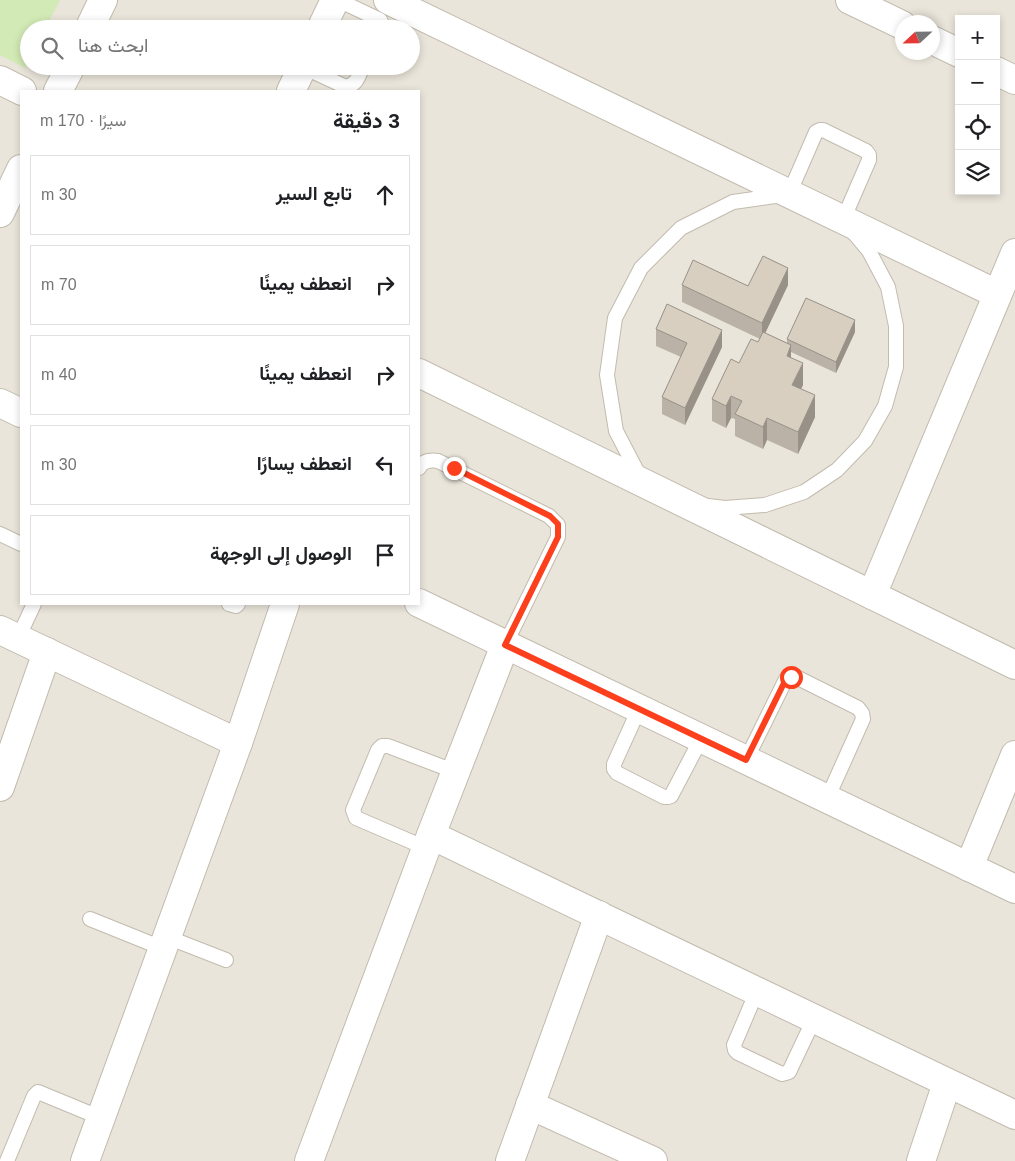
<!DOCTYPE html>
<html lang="ar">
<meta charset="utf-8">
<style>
body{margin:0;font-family:Helvetica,Vazirmatn,sans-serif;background:#f2f2f2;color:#202124;direction:rtl}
.controls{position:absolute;right:15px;top:15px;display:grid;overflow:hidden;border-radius:0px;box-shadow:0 2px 8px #0003}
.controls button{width:45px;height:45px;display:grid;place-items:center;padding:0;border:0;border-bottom:1px solid #e0e0e0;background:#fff;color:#202124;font:25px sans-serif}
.compass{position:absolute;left:895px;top:15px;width:45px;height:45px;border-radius:50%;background:#fff;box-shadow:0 2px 8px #0003;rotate:248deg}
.stop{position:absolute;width:15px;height:15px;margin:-11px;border:4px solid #fc3f1d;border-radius:50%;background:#fff}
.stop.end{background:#fc3f1d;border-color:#fff;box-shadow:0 1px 5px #0008}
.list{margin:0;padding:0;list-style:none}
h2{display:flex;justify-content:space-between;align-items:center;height:65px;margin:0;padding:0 20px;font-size:21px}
h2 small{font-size:16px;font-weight:400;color:#757577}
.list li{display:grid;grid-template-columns:32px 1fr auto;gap:15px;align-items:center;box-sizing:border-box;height:80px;margin:0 10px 10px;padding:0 10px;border:1px solid #e0e0e0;border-radius:0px}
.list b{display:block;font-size:19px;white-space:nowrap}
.list em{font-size:16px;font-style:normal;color:#757577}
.icon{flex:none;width:28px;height:28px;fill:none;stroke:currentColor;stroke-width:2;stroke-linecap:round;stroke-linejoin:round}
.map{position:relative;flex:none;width:1015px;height:1161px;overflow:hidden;direction:ltr}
.search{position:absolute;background:#fff;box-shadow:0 2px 8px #0003;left:20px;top:20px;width:400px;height:55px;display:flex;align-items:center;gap:12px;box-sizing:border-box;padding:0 18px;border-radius:28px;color:#757577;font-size:19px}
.panel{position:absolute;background:#fff;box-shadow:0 2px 8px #0003;left:20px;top:90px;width:400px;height:515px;border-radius:0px;direction:rtl}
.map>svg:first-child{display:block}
.residential{fill:#eae5da;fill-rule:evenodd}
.green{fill:#d2eab5}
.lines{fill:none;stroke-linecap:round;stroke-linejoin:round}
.lane-casing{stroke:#c2bbae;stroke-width:16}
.street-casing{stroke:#c2bbae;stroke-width:30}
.lane{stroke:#fff;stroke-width:14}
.street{stroke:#fff;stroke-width:28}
.wall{fill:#bab2a6}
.shaded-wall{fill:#979187}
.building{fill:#d8cfc1;stroke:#979187}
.route{stroke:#fc3f1d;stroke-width:6}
</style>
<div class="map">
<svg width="1015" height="1161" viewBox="0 0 1015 1161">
<rect width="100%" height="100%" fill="#f6f3ec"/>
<path class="residential" d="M0 0H1015V1161H0ZM959 19H996V191H959ZM902 22H932V52H902ZM29 29H411V66H29ZM21 91H419V604H21Z"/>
<path class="green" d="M0 0H60L45 29H29V61L25 68 0 55Z"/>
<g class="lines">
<g class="lane-casing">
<g id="lane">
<path d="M338 0 380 20 382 24V29"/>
<path d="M303 67 346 87C357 85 359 75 363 66"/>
<path d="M419 468C423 460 431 460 438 461L549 516 558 525V537L505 645"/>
<path d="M640 477 616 431 607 375 615 318 641 268 681 228 733 202 789 194 816 132 820 130H823L866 151 869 155V160L843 220 869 251 888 287 896 326V367L885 406 865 441 837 470 804 492 765 505 725 508 708 506"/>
<path d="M0 534 21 544"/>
<path d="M229 604 236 606 238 604"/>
<path d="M18 638 34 604"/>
<path d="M639 709 614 764V769L617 773 664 797H668L671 796 701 739"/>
<path d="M746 760 786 679 791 677H796L858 708 862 713 863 719 827 799"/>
<path d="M426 848 356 818 353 810 378 750 382 746H388L456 772"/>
<path d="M90 919 162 948"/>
<path d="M167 937 226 960"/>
<path d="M757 991 734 1045 735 1050 738 1053 782 1074 789 1072 814 1019"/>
<path d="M7 1161 34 1096 38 1092 101 1118"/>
</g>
</g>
<g class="street-casing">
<g id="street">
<path d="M388 0 997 294"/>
<path d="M850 0 902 25"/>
<path d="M89 29 103 0"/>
<path d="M321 29 335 0"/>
<path d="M932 40 959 53"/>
<path d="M996 71 1015 80"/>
<path d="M0 80 22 91"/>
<path d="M58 91 71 66"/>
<path d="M291 91 303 66"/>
<path d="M0 213 21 169"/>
<path d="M419 373 1015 665"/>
<path d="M0 403 21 413"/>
<path d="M872 595 1015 253"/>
<path d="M419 603 1015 889"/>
<path d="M0 630 238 743"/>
<path d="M0 787 47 652"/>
<path d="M431 835 1015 1115"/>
<path d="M969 867 1015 755"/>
<path d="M530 1105 653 1161"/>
<path d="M85 1161 238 743 285 604"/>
<path d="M309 1161 431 835 505 645"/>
<path d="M510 1161 599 915"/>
<path d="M921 1161 947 1083"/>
</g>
</g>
<use href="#lane" class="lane"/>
<use href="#street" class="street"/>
</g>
<g class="wall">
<path d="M682 285 748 286 788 285 765 333 787 343V339L855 332 836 373 791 352V358L803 385 801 389 815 417 798 454 767 440 763 449 735 436V419L731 418 726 428 712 421V399L739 363 758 342 760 339 682 302Z"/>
<path d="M656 329 722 347 685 425 662 414V397L681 357 656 346Z"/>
</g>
<g class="shaded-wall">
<path d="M788 268V285L762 340V323Z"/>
<path d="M855 320V332L836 373V362Z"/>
<path d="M722 330V347L685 425V408Z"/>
<path d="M791 345V367L787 356Z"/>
<path d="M803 363V385L792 407V385Z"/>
<path d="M815 395V417L798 454V432Z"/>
<path d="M731 396V418L726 428V406Z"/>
<path d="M767 418V440L763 449V427Z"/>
</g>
<g class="building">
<path d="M763 256 788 268 762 323 682 285 693 260 748 286Z"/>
<path d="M806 298 855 320 836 362 787 339Z"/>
<path d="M667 304 722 330 685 408 662 397 687 343 656 329Z"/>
<path d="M763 332 791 345 787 356 803 363 792 385 815 395 798 432 767 418 763 427 735 414 742 401 731 396 726 406 712 399 731 359 739 363 751 339 758 342Z"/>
</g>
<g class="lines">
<path class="route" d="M454 468 550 516 558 524V537L505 645 746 760 786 679 791 677"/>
</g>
</svg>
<div class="controls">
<button>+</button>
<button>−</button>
<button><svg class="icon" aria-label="locate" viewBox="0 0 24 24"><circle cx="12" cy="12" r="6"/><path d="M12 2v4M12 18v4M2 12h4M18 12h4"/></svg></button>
<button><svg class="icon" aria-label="layers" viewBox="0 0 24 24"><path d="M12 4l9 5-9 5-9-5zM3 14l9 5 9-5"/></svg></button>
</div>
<svg class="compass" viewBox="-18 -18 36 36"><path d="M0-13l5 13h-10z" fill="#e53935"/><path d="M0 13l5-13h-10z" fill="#757577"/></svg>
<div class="stop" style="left:791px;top:677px"></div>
<div class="stop end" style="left:454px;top:468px"></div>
<div class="search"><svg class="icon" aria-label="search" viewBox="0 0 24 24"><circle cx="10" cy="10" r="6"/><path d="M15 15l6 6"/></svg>ابحث هنا</div>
<section class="panel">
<h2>3 دقيقة<small>سيرًا · 170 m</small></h2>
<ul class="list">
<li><svg class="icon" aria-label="ahead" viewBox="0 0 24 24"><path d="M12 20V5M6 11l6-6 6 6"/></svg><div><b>تابع السير</b></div><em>30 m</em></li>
<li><svg class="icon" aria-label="right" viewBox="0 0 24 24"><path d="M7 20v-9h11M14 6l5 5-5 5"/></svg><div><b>انعطف يمينًا</b></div><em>70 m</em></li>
<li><svg class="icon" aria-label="right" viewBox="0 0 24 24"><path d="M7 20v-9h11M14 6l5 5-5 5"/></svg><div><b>انعطف يمينًا</b></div><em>40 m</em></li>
<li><svg class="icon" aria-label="left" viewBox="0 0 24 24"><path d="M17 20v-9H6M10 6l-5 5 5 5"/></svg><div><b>انعطف يسارًا</b></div><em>30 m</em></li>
<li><svg class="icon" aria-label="arrive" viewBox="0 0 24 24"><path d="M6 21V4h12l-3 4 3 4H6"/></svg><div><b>الوصول إلى الوجهة</b></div></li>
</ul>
</section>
</div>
